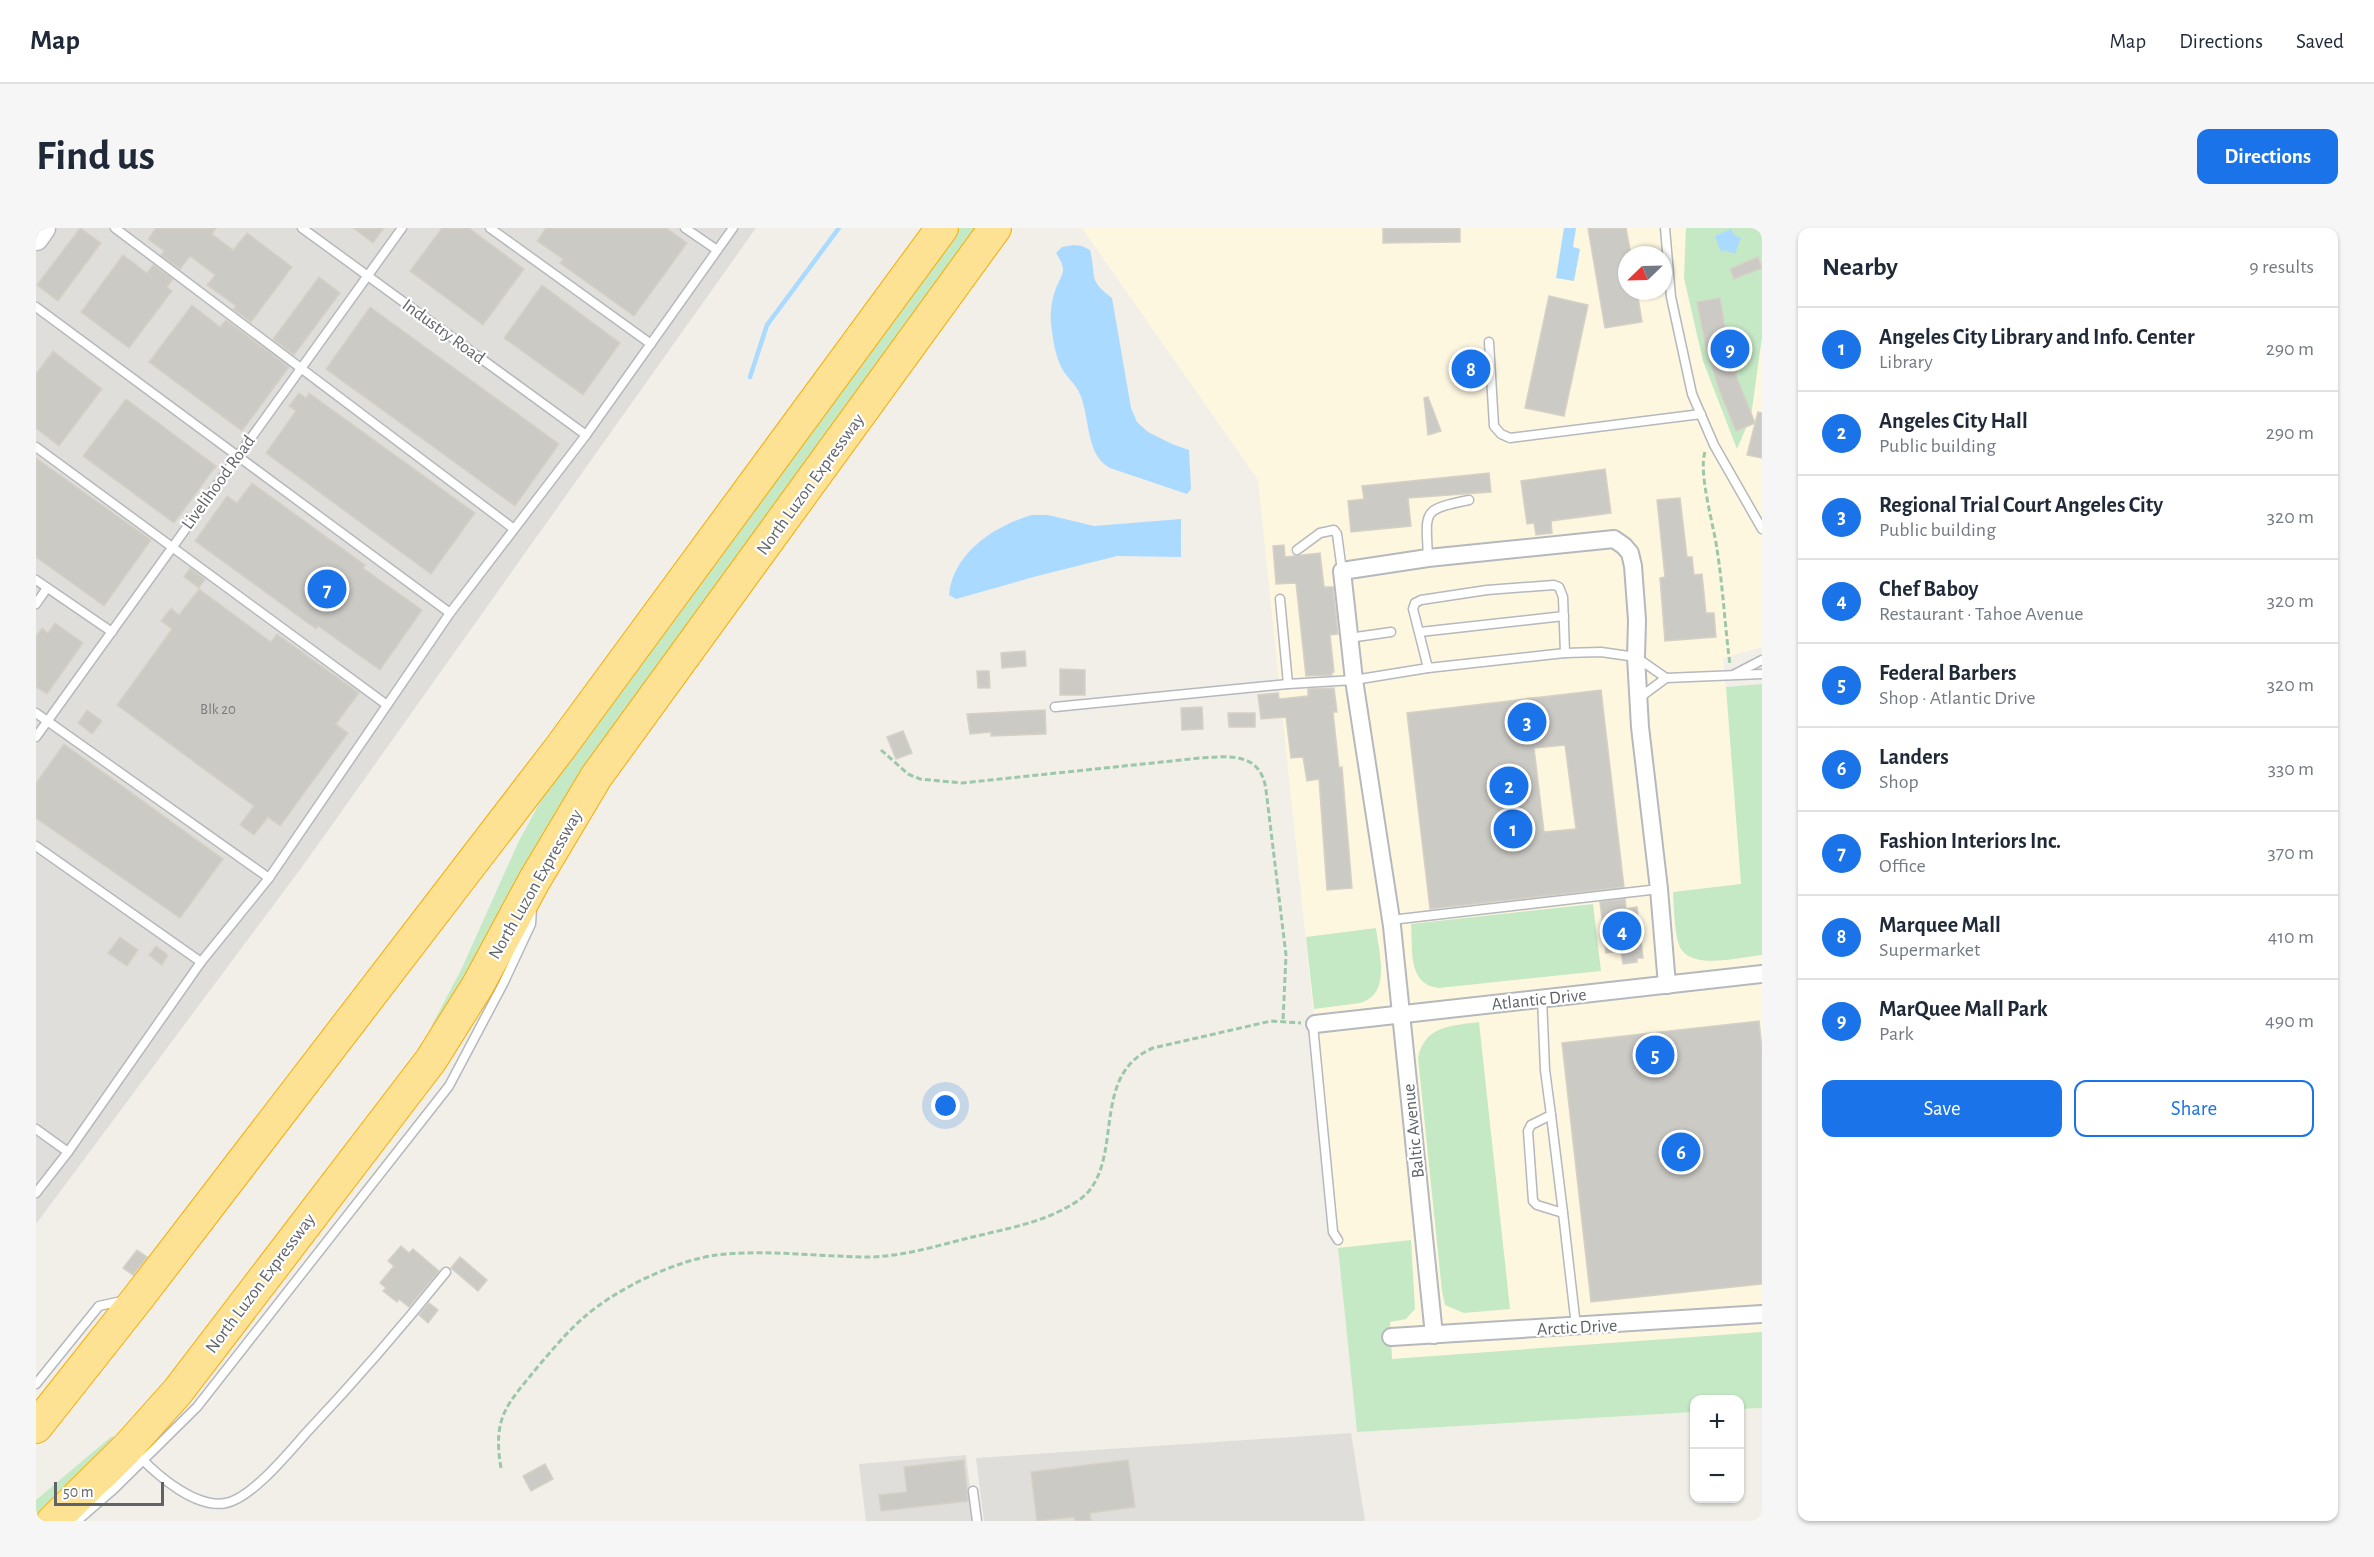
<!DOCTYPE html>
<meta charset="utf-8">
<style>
body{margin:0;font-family:"Alegreya Sans",sans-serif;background:#f6f6f7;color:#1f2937}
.controls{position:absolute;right:18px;bottom:18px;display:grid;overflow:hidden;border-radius:12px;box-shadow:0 2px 4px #0004}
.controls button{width:54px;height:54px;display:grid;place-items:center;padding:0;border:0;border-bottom:2px solid #e0e1e3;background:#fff;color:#1f2937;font:30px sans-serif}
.compass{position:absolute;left:1582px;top:18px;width:54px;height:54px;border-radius:50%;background:#fff;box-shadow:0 2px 4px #0004;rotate:247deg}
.scale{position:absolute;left:18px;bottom:15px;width:110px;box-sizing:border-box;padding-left:6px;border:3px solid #5f6368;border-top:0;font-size:16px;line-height:21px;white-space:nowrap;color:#5f6368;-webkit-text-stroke:4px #fff;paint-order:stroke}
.you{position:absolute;left:910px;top:878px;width:21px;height:21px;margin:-15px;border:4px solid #fff;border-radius:50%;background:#1a73e8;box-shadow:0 0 0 9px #1a73e833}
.badge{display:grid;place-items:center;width:39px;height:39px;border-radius:50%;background:#1a73e8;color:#fff;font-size:20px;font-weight:700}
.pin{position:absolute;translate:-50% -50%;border:3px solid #fff;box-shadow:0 2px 6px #0006}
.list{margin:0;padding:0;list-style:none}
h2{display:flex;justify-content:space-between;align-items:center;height:78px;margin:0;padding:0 24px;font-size:26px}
h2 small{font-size:20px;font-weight:400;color:#747a83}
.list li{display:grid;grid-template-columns:39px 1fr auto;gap:18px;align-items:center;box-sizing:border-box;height:84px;padding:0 24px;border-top:2px solid #e0e1e3}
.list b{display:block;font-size:22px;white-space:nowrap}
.list p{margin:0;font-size:20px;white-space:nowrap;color:#747a83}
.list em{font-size:20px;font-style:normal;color:#747a83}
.actions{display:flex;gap:12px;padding:18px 24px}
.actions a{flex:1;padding:14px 0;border:2px solid #1a73e8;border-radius:12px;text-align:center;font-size:21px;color:#1a73e8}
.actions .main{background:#1a73e8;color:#fff}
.map{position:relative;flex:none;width:1726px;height:1293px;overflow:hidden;border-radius:12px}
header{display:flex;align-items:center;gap:36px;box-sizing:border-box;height:84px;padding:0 30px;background:#fff;border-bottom:2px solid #e0e1e3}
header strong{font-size:28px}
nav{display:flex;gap:33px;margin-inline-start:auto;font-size:21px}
.intro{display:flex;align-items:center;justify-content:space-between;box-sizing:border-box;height:144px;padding:0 36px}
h1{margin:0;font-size:42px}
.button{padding:15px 27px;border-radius:12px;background:#1a73e8;color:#fff;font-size:21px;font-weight:700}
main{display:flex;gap:36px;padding:0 36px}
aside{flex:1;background:#fff;border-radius:12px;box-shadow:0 2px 4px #0004}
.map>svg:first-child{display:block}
.commercial{fill:#fef7e0;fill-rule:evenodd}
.industrial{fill:#e0deda}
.green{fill:#c5e8c5}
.water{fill:#aadaff}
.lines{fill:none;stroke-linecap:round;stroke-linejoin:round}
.stream{stroke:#aadaff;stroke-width:4.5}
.building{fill:#cccac5;stroke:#d6d1c6;stroke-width:1.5;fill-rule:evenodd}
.lane-casing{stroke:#b5b8bc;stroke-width:11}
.street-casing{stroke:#b5b8bc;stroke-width:20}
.secondary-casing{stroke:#b6babf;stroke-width:27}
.highway-casing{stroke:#f9ab00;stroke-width:34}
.path{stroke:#9cc7a9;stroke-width:3;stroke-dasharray:6 3;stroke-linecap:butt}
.lane{stroke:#fff;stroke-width:8}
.street{stroke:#fff;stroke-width:16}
.secondary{stroke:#fff;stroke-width:24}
.highway{stroke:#fde293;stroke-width:32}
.labels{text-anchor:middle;stroke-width:4.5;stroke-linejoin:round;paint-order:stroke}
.number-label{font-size:15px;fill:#7a7d7f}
.street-label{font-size:18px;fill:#5f6368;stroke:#fff}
</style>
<header>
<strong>Map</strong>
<nav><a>Map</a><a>Directions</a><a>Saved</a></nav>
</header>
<div class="intro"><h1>Find us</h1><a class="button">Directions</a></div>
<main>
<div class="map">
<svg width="1726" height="1293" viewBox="0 0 1726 1293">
<rect width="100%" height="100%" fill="#f1efe8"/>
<path class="commercial" d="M1046 0H1726V419L1687 430 1690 464 1726 458V1180L1704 1181V1172H1658V1184L1321 1204 1222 252ZM1591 27H1627V63H1591Z"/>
<g class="industrial">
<path d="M19 0H720L271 632 0 996V25Z"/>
<path d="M1315 1205 1329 1293H948L940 1230Z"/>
<path d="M930 1227 938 1293H830L823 1236Z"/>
</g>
<g class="green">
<path d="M914 0H949L404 805 395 799 426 740 482 615 517 550Z"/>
<path d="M1650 0H1726V109L1715 188 1701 221 1667 133 1648 50Z"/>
<path d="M1726 456V727C1705 729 1658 742 1645 721 1638 709 1638 678 1637 664L1705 656 1690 459Z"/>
<path d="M1557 676 1565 743 1403 760C1371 757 1377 721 1375 696Z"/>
<path d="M1340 700C1343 726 1356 766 1324 775L1278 781 1270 709Z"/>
<path d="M1443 794 1474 1081 1428 1085 1409 1077 1406 1063 1382 830C1389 797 1415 798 1443 794Z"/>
<path d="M1375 1012 1379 1081 1370 1091 1354 1094 1356 1131 1726 1104V1180L1704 1181V1172H1658V1184L1321 1204 1302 1020Z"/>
<path d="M76 1208 86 1216 6 1293H0V1272Z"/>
</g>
<g class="water">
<path d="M1528 0H1540L1537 19 1544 21 1538 53 1520 50Z"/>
<path d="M1695 1 1698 7 1705 10 1699 26 1689 22 1685 24 1679 8Z"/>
<path d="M1038 17 1046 18 1054 22C1061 50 1051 51 1076 70L1095 180 1101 194 1112 204 1136 216 1153 222 1155 261 1151 266 1074 240C1048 226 1055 186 1042 162 1038 155 1032 150 1028 144 1019 130 1017 111 1015 95 1014 86 1016 71 1019 63 1025 45 1033 45 1020 25L1026 19Z"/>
<path d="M996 287H1012L1058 298 1145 291V329L1081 328 1001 348 920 371 913 367C917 325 958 298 996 287Z"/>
</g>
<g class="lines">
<path class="stream" d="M714 149 731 97 803 0"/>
</g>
<g class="building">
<path d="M44 0 65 15 22 73 1 57Z"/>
<path d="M120 0H180L176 6 197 22 211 5 256 39 215 94 197 81 200 78 171 57 179 47 154 28 144 41 125 27 128 23 112 11Z"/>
<path d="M317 0H348L337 15Z"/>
<path d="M406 0H433L488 41 447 97 374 43Z"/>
<path d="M510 0H630L651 15 598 88 524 35 527 31 501 13Z"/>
<path d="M1347 0H1424V14L1347 15Z"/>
<path d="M1552 0H1590L1595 27H1591V63H1601L1606 94 1569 100Z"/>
<path d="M87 27 111 45 117 37 137 51 131 59 136 63 93 120 45 84Z"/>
<path d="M1722 29 1726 40 1698 51 1694 41Z"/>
<path d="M283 49 304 65 258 127 237 111Z"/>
<path d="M506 57 584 115 547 167 468 110Z"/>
<path d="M1513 68 1552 77 1528 188 1489 180Z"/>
<path d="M1684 70 1691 112 1701 144 1699 145 1719 195 1700 203 1683 161 1670 119 1661 74Z"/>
<path d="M156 77 184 99 190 92 253 139 206 203 113 134Z"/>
<path d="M334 79 523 216 479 278 290 141Z"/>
<path d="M17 123 66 161 23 218 0 200V146Z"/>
<path d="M263 165 270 170 273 165 439 285 395 346 230 225 260 183 253 178Z"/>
<path d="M1392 169 1405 203 1392 207 1388 170Z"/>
<path d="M90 171 180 238 138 295 47 228Z"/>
<path d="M1722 184 1726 185V230L1711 227Z"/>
<path d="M0 230 115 312 68 378 0 329Z"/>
<path d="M1569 241 1575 285 1515 293 1516 305 1500 307 1498 295 1491 296 1485 253Z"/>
<path d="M1453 245 1455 264 1372 270 1375 298 1315 304 1312 273 1328 271 1326 258Z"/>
<path d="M216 255 329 337 327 340 386 382 344 442 282 398 280 401 159 313 191 268 201 275Z"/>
<path d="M1644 270 1651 329H1656L1658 347 1666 346 1670 385H1678L1680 409 1629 413 1624 350 1629 349 1621 272Z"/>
<path d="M1248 317 1249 329 1284 325 1288 359H1297L1302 406 1294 407 1298 444H1296V447L1270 448 1260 355 1240 356 1237 318Z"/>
<path d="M154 340 169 351 163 360 148 349Z"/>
<path d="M163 361 235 414 241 406 323 465 300 496 312 505 244 598 232 589 218 607 204 597 218 578 81 477 136 401 125 393 135 380 143 387Z"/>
<path d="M19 395 47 415 11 466 0 459V408L6 400 12 405Z"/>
<path d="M989 423 990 438 966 440 965 425Z"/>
<path d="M1024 441 1049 442V467H1024Z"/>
<path d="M941 443H953L954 460H942Z"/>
<path d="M1298 460 1301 484H1297L1303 540 1306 539 1316 660 1291 662 1283 551 1271 553 1267 529 1255 530 1250 489 1225 491 1222 467 1242 465 1243 471 1272 468V461Z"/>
<path d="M1565 462 1588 659 1394 681 1371 485ZM1529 517 1540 601 1508 604 1498 520Z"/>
<path d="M1166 479 1167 501 1146 502 1145 480Z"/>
<path d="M51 482 66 493 56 506 42 495Z"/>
<path d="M1009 482 1010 506 955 508V504L934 506 931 486Z"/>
<path d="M1192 485H1219V499H1193Z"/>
<path d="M867 503 876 525 860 531 851 509Z"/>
<path d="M28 516 187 631 144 690 0 590V555Z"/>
<path d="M1589 671 1590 681 1601 679 1607 730H1601V734L1587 736 1585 723 1570 725 1564 674Z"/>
<path d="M84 709 102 722 91 738 72 725Z"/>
<path d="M120 718 132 727 126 737 113 727Z"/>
<path d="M1723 793 1726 821V1056L1555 1074 1526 815Z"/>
<path d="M365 1018 373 1025 377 1021 403 1043 373 1079 363 1071 361 1074 347 1063 350 1060 344 1055 358 1038 352 1033Z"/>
<path d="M101 1022 111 1029 97 1047 87 1040Z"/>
<path d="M424 1029 451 1052 442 1063 415 1040Z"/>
<path d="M393 1075 402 1082 392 1095 383 1087Z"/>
<path d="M928 1232 932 1273 845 1283 843 1267 871 1264 868 1239Z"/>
<path d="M1092 1232 1099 1279 1054 1285 1055 1293H1039L1038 1289 1001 1293 995 1244Z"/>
<path d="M509 1236 517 1251 495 1263 487 1248Z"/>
</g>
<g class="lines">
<g class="lane-casing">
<g id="lane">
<path d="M79 0 478 301"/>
<path d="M266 0 550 207"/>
<path d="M454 0 615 116"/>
<path d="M649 0 681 22"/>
<path d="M1629 0 1635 69 1656 166 1678 217 1726 301"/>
<path d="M0 79 414 385"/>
<path d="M1453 114 1458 198 1465 206 1474 210 1665 186"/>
<path d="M0 219 351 477"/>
<path d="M1261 322 1284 305 1298 302 1301 306 1306 343"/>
<path d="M1392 330C1390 282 1385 282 1433 272"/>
<path d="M0 352 76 404"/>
<path d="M1244 371 1252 456"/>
<path d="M0 376 11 360"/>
<path d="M1384 404 1528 388"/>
<path d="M1313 410 1355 404"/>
<path d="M1392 440 1377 381 1379 375 1385 372 1451 362 1518 357 1523 359 1527 369 1529 425"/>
<path d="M1699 446 1726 432"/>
<path d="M1603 470 1630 450 1726 446"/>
<path d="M1019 479 1252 456 1318 452 1392 440 1529 425 1565 424 1600 429 1630 450"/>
<path d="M0 485 233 650"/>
<path d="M0 509 366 0"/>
<path d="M0 618 165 734 233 650 414 385 550 207 697 0"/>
<path d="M1355 692 1623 661"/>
<path d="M1506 770 1509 842 1515 887 1495 897 1492 903 1497 973 1501 977 1527 985 1540 1098"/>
<path d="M1277 797 1297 1004 1302 1012"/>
<path d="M1515 887 1527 985"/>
<path d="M0 901 32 924"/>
<path d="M0 965 32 924 165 734"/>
<path d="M0 1156 63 1078 90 1072"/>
<path d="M104 1229C123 1249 161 1281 190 1275 216 1270 253 1224 271 1204 320 1152 365 1100 410 1044"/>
<path d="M937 1263 941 1293"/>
<path d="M41 1293 78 1261 161 1179 413 858 467 756 495 696 496 680"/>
</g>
</g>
<g class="street-casing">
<g id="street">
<path d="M1279 796 1726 746"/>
<path d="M1398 1107 1356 698 1318 452 1306 343 1392 330 1578 311 1588 318 1594 325 1597 338 1601 392 1600 429 1604 499 1623 661 1631 757"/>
<path d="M1355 1109 1726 1086"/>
</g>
</g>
<g class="secondary-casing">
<path id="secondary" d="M0 10 7 0"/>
</g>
<g class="highway-casing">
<g id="highway">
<path d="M0 1199 102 1070 524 520 906 0"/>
<path d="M17 1293 93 1218 142 1163 395 832 442 757 498 653 560 549 959 0"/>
</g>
</g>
<g class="path">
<path d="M1669 224C1662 244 1678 299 1681 321 1687 360 1689 399 1694 437"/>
<path d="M845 522 872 546 884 551 926 555 1164 530C1194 528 1225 524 1230 562L1250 727 1247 793"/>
<path d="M465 1240C456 1187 472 1176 504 1136 518 1120 531 1104 547 1090 578 1062 640 1032 681 1027 732 1021 784 1029 835 1029 871 1028 906 1016 941 1008 969 1001 998 996 1024 983 1034 978 1045 972 1053 963 1086 922 1056 846 1117 820L1235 793 1265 795"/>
</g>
<use href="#lane" class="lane"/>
<use href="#street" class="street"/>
<use href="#secondary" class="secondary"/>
<use href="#highway" class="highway"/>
</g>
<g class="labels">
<g class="number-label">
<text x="182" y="486">Blk 20</text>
</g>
<g class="street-label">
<text transform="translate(408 103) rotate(36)" y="6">Industry Road</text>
<text transform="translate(182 254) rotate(-54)" y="6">Livelihood Road</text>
<text transform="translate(774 256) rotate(-54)" y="6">North Luzon Expressway</text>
<text transform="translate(499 656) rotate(-60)" y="6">North Luzon Expressway</text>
<text transform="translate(1503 771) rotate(-6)" y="6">Atlantic Drive</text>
<text transform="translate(1377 903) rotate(-96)" y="6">Baltic Avenue</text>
<text transform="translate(224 1055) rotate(-53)" y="6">North Luzon Expressway</text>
<text transform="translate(1541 1099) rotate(-3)" y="6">Arctic Drive</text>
</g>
</g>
</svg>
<div class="controls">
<button>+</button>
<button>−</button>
</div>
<svg class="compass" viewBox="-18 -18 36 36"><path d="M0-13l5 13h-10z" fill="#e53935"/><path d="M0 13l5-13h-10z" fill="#747a83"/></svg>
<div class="scale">50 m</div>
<div class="you"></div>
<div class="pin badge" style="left:1477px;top:601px">1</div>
<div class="pin badge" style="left:1473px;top:558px">2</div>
<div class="pin badge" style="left:1491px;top:494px">3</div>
<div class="pin badge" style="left:1586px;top:703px">4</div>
<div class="pin badge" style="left:1619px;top:827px">5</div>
<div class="pin badge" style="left:1645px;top:924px">6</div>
<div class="pin badge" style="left:291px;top:361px">7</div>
<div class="pin badge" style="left:1435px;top:141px">8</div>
<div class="pin badge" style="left:1694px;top:121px">9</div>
</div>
<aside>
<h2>Nearby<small>9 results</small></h2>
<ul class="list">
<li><span class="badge">1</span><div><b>Angeles City Library and Info. Center</b><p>Library</p></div><em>290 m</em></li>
<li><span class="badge">2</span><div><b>Angeles City Hall</b><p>Public building</p></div><em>290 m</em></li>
<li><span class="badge">3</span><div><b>Regional Trial Court Angeles City</b><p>Public building</p></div><em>320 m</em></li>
<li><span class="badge">4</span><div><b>Chef Baboy</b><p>Restaurant · Tahoe Avenue</p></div><em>320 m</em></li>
<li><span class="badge">5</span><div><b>Federal Barbers</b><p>Shop · Atlantic Drive</p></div><em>320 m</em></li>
<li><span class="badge">6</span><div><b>Landers</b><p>Shop</p></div><em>330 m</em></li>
<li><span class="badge">7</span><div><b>Fashion Interiors Inc.</b><p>Office</p></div><em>370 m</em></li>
<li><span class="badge">8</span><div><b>Marquee Mall</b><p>Supermarket</p></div><em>410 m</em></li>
<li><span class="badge">9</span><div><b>MarQuee Mall Park</b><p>Park</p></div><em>490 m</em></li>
</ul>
<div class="actions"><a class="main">Save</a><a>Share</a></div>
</aside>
</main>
